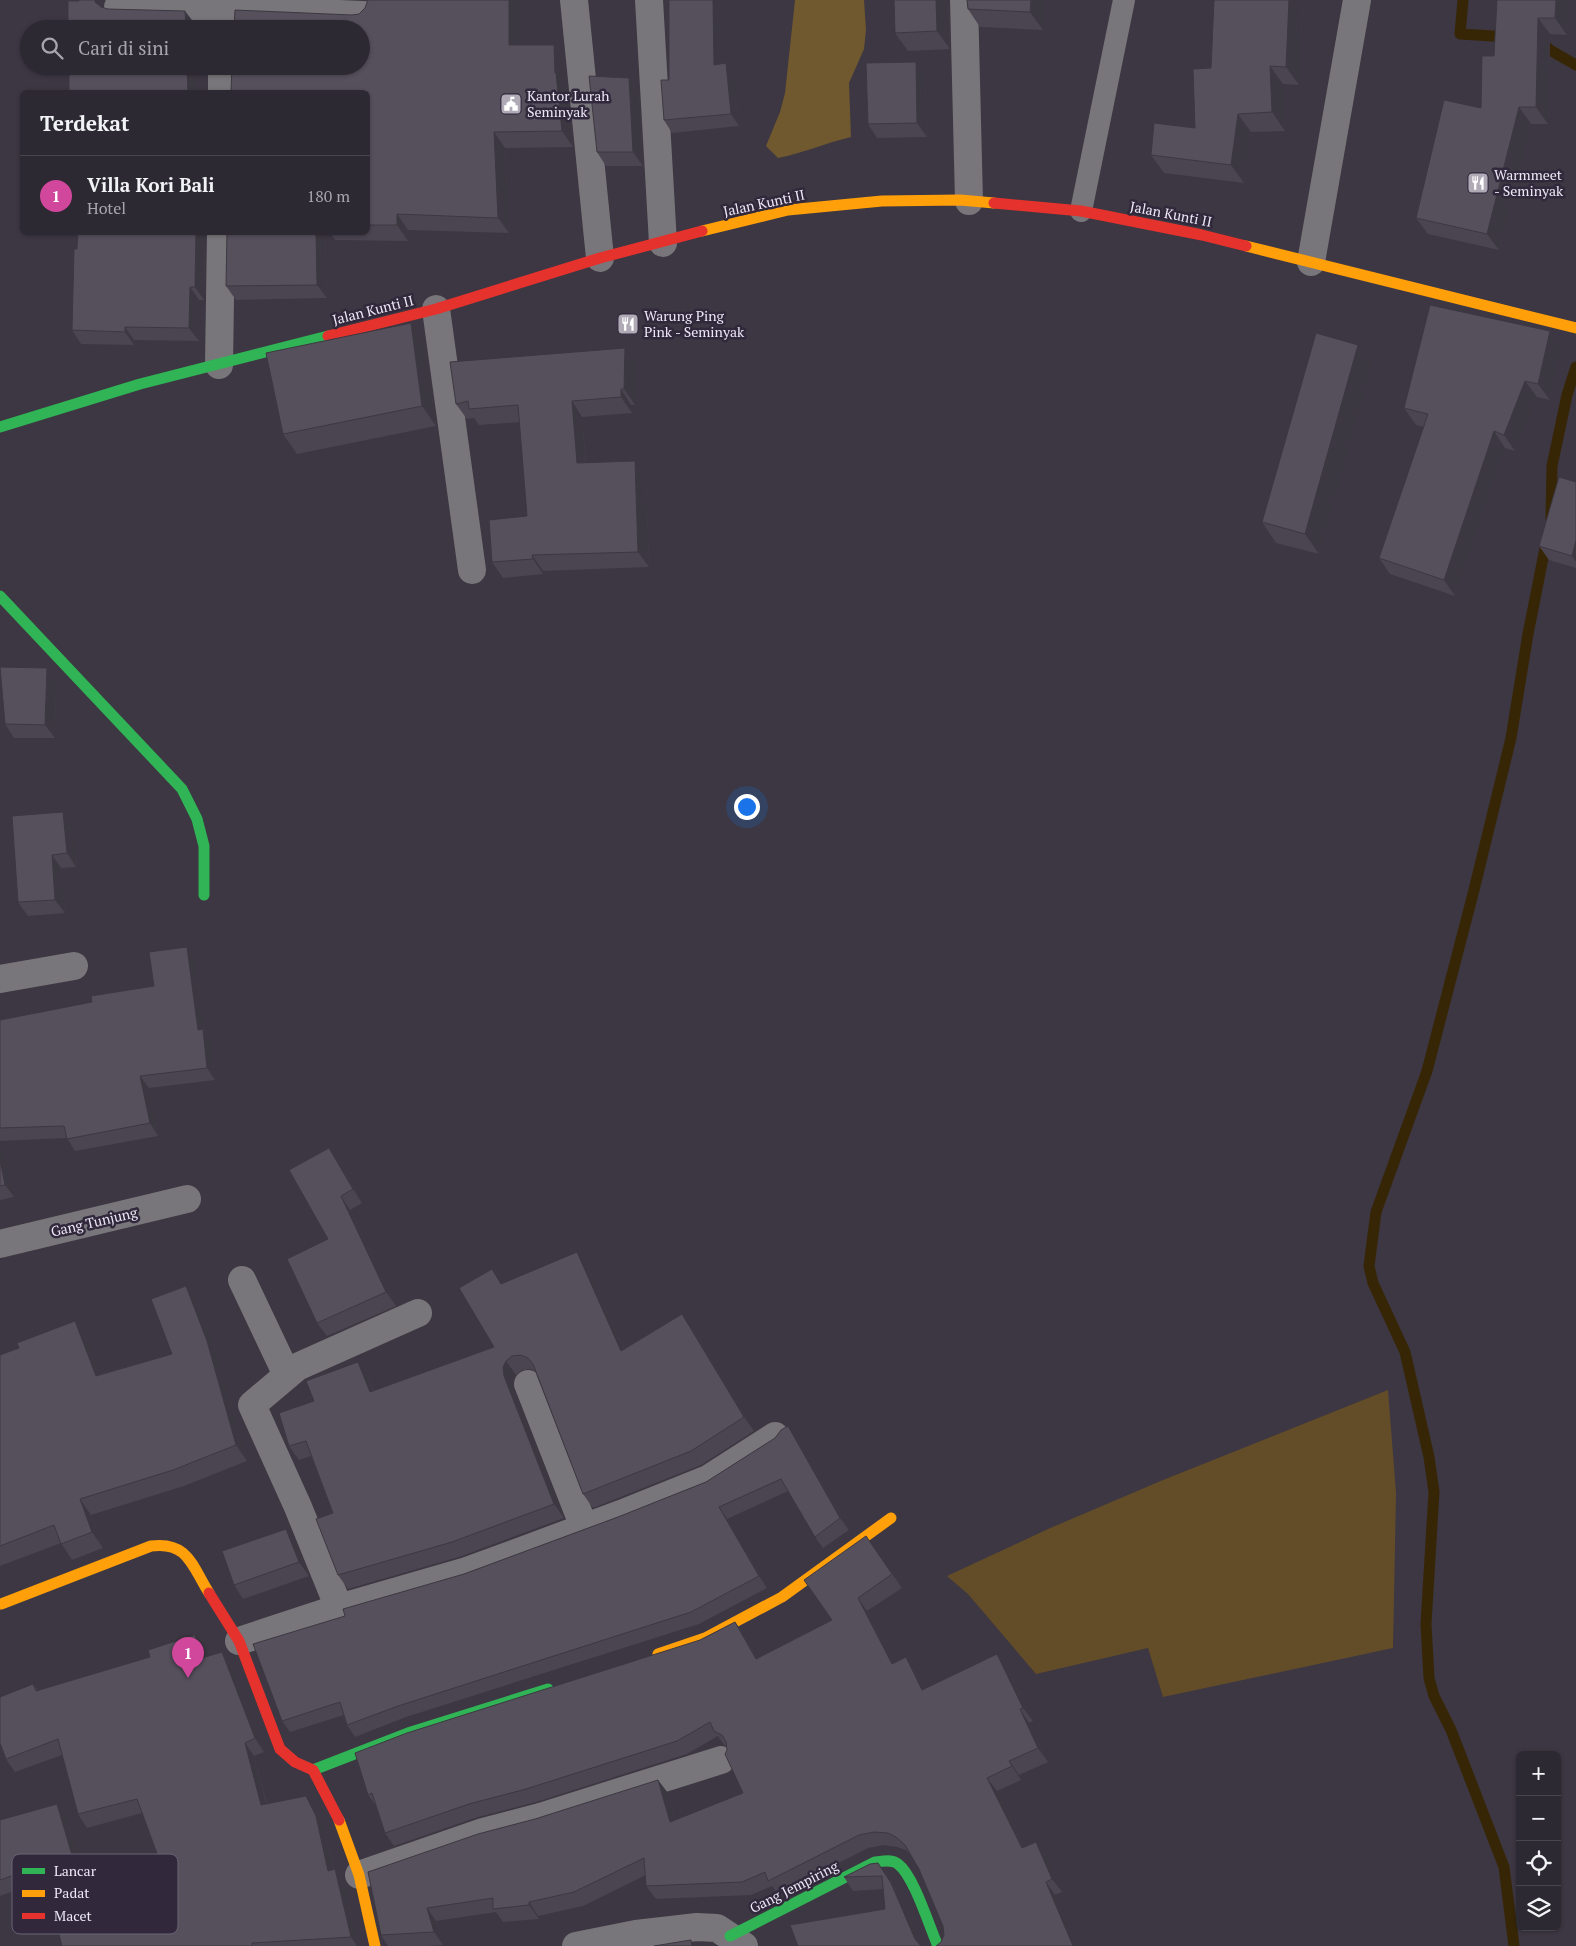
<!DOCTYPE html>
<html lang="id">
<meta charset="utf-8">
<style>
body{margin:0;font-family:"PT Serif",serif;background:#39353e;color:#f1f3f6}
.controls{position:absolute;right:15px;bottom:15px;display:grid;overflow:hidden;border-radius:8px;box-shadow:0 1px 4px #0004}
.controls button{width:45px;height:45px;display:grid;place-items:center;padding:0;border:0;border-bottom:1px solid #48454d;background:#2d2932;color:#f1f3f6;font:25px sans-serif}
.you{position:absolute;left:746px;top:806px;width:18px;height:18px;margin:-12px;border:4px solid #fff;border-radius:50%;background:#1a73e8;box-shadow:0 0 0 8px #1a73e833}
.badge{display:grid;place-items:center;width:32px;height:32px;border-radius:50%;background:#bca0f2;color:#fff;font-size:16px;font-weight:700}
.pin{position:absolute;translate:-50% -41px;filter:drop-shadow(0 1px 2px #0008)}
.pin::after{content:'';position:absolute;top:26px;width:18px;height:15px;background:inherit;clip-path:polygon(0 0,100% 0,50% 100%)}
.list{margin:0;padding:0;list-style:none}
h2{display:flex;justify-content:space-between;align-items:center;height:65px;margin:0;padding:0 20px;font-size:21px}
h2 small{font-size:16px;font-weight:400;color:#a7a6ac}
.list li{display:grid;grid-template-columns:32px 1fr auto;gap:15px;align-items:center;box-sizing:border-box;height:80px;padding:0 20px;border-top:1px solid #48454d}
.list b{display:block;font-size:19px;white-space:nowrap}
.list p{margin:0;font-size:16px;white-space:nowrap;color:#a7a6ac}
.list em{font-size:16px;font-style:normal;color:#a7a6ac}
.icon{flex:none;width:28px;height:28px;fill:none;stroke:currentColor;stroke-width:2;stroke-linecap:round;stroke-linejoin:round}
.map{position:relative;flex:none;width:1576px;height:1946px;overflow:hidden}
.search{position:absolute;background:#2d2932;box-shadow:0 1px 4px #0004;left:20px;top:20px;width:350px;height:55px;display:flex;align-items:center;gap:12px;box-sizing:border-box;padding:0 18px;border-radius:28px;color:#a7a6ac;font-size:19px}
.panel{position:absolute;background:#2d2932;box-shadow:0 1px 4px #0004;left:20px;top:90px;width:350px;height:145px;border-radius:8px}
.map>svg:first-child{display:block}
.green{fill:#634d29}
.forest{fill:#70582f}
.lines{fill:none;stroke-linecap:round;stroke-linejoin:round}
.stream{stroke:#372606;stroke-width:11}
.lane{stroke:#78767a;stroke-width:22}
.street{stroke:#78767a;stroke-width:28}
.fast{stroke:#30b455;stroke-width:11}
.slow{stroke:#ff9f0a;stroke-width:11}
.jam{stroke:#e5322d;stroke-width:11}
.wall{fill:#4a4550}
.shaded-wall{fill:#3c3841}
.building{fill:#56505d;stroke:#3c3841}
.labels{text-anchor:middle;stroke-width:5;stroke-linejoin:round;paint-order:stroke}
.poi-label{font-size:14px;fill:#eee8f6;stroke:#31283c;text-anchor:start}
.street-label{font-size:14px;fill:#eee8f6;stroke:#31283c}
.key{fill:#31283c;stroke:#6a6274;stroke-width:1}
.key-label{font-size:14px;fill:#eee8f6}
</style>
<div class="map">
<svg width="1576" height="1946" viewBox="0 0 1576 1946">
<rect width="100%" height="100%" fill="#3c3742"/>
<path class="green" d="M1388 1390 1396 1493 1393 1648 1163 1697 1148 1648 1036 1674 968 1594 947 1576 1048 1529 1163 1480Z"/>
<path class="forest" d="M795 0H864L866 30 864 49 849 83 851 137C826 143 803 153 778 158L766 146 780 112 785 93Z"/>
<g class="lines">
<g class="stream">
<path d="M1463 0 1460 34 1510 37"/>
<path d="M1538 39 1550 50 1576 65"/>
<path d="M1551 518 1552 466 1567 395 1576 367"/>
<path d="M1514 1946 1504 1867 1451 1730 1434 1696 1429 1678 1426 1624 1434 1492 1429 1457 1405 1352 1373 1283 1369 1266 1376 1212 1427 1071 1474 890 1511 738 1528 634 1547 538"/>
</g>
<path class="lane" d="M1081 211 1124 0"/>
<g class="street">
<path d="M574 0 600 258"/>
<path d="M649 0 663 243"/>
<path d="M964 0 969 201"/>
<path d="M118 7 222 9 363 15"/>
<path d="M222 92V66"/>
<path d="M1311 262 1357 0"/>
<path d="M436 309 472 570"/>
<path d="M219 365 221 232"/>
<path d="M0 979 74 966"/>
<path d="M0 1244 187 1199"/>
<path d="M242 1280 287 1375"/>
<path d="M528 1384 584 1527"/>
<path d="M339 1608 298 1507 252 1405 297 1367 418 1313"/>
<path d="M239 1641 339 1608 467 1571 621 1514 708 1479 775 1436"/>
<path d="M359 1875 483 1832 540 1817 721 1760"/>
<path d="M576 1946 636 1934 697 1927 717 1928 744 1946"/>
</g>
<g class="fast">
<path d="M0 427 140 384 328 336"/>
<path d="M0 596 182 789 197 819 204 846V895"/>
<path d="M313 1770 411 1732 548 1689"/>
<path d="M730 1936 875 1862C883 1861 892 1859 898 1864 914 1876 929 1926 938 1946"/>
</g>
<g class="slow">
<path d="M702 231 788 210 882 201 960 200 994 203"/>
<path d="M1246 246 1576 328"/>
<path d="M1 1604 151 1546C188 1541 192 1566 209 1593"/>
<path d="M658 1654 705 1638 782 1597 891 1518"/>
<path d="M339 1820 359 1875 375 1946"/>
</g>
<g class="jam">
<path d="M994 203 1081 211 1202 235 1246 246"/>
<path d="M328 336 436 309 600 258 702 231"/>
<path d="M209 1593 239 1641 280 1749 295 1762 313 1770 339 1820"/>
</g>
</g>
<g class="wall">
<path d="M365 0H520V45H554L564 60 566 87 567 89 573 147 505 148 509 233 408 230V241L335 240 330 232H368V92L352 15 359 14 365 8 368 1Z"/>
<path d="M669 0H722V64L726 63 735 76 739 126 672 133 664 120 669 80Z"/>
<path d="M948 0 950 49 908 51 895 33Z"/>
<path d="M967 0H1044L1043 30 980 27 968 9Z"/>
<path d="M1303 0 1299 85 1283 84 1285 131 1251 132 1244 183 1164 173 1151 155 1195 128 1211 68Z"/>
<path d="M1497 0H1569L1567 35 1550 34 1548 124H1531L1499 250 1428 234 1416 218 1481 108 1494 56Z"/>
<path d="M916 62 925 75 927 137 877 138 868 124Z"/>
<path d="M629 78 639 91 643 166H606L597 152Z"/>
<path d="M78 232H205L204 300H199V341L134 340V345L81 344 72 330 77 249Z"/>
<path d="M325 232 327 298 236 300 226 286Z"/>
<path d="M425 343 436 426 297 454 283 434Z"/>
<path d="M1561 347 1550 400 1537 397 1515 451 1505 448 1455 596 1390 574 1379 558 1424 427 1416 425 1404 408Z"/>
<path d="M636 363 635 405H631L632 413 582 417 586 463 646 476 649 567 543 571V574L503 578 492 562 527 516 520 422 479 425 474 418 467 419 456 404Z"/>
<path d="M1372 365 1319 554 1276 543 1262 522Z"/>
<path d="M1576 482V568L1549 560 1539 546Z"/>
<path d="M56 682 55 738H14L5 724Z"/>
<path d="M63 812 73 826 76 867 61 868 65 913 28 916 18 902Z"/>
<path d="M195 960 205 1033 211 1041 215 1080 149 1088 158 1136 75 1151 67 1138 0 1141V1020L92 1002 154 986Z"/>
<path d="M0 1145 4 1151 14 1197 0 1200Z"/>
<path d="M339 1161 362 1203 350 1210 396 1306 327 1336 317 1323Z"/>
<path d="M587 1266 624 1349 692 1328 754 1431 701 1465 593 1508 583 1494 535 1371 531 1369 522 1370 516 1375 513 1381V1390L564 1518 462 1556 348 1589 338 1575 333 1513 311 1456 299 1460 289 1446 314 1401 368 1376 374 1391 494 1347 502 1283Z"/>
<path d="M197 1302 218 1357 247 1461 184 1486 91 1515 103 1548 72 1560 61 1543 0 1566V1355L86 1337 100 1374 172 1354Z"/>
<path d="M796 1437 849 1530 823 1548 815 1537 788 1491 727 1519 767 1588 699 1624 406 1717 355 1737 347 1725 344 1715 290 1732 282 1721 345 1616 464 1574 618 1517 706 1482Z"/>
<path d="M866 1536 902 1588 867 1611 894 1663 915 1671 924 1689 997 1654 1006 1667 1033 1721 1029 1723 1048 1762 1019 1775 1021 1780 997 1791 1024 1847 1046 1855 1062 1892 941 1942 944 1935 943 1926 919 1869 911 1855 906 1850 897 1847 883 1845 868 1848 778 1894 772 1886 751 1895 656 1899 646 1886V1875L583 1906 538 1916 539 1919 503 1922 496 1912 436 1921 443 1945 427 1946H388L381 1935 368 1872 668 1793 675 1820 743 1793 727 1750V1746L724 1745 718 1736 687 1754 536 1802 478 1817 394 1846 385 1833 376 1806 368 1795 700 1640 735 1622 744 1635 757 1658 832 1620Z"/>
<path d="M296 1543 309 1576 243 1599 234 1585Z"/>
<path d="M195 1635 204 1648 207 1657 222 1652 231 1665 264 1752 254 1756 267 1804 315 1809 325 1830 334 1869 345 1882 359 1946H62L49 1893 32 1898 25 1887 0 1896V1820L66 1817 86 1885 90 1884 100 1898 101 1901 169 1886 142 1813 87 1828 78 1814 62 1755 15 1772 6 1759 33 1684 38 1691 150 1657Z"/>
<path d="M870 1864 887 1876 900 1896 921 1946 885 1909 883 1889 853 1891 844 1877Z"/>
</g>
<g class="shaded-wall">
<path d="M95 0H105L102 7 105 15Z"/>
<path d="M509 0H520V61L509 45Z"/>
<path d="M713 0H722V77L714 65Z"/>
<path d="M936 0H948L950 49 937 31Z"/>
<path d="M1031 0H1044L1043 30 1030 12Z"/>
<path d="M1289 0H1303L1299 85 1286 67Z"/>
<path d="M1556 0H1569L1567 35 1555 18Z"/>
<path d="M185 11 195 24V29H186Z"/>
<path d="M1538 18 1550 34 1548 124 1536 107Z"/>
<path d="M554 45 564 60 566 87 567 89 573 147 562 131 555 73Z"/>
<path d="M916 62 925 75 927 137 917 123Z"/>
<path d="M726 63 735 76 739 126 731 114Z"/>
<path d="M187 66H196L197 92H188Z"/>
<path d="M1270 66 1283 84 1285 131 1272 112Z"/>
<path d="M629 78 639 91 643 166 633 152Z"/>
<path d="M1519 107 1531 124 1499 250 1487 234Z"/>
<path d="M1238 114 1251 132 1244 183 1231 165Z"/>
<path d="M494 132 505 148 509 233 498 218Z"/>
<path d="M397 214 408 230V241L397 225Z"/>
<path d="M196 232H205L204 300 195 287Z"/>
<path d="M316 232H325L327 298 317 285Z"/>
<path d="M190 287 199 300V341L189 328Z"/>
<path d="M411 323 425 343 436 426 422 406Z"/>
<path d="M125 327 134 340V345L125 332Z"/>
<path d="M1550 331 1561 347 1550 400 1538 384Z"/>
<path d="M1358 345 1372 365 1319 554 1305 534Z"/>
<path d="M625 348 636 363 635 405 624 389Z"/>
<path d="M1525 381 1537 397 1515 451 1504 435Z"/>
<path d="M621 389 631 405 632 413 621 397Z"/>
<path d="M572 401 582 417 587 479 577 463Z"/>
<path d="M1494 431 1505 448 1455 596 1444 580Z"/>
<path d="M635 461 646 476 649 567 638 552Z"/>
<path d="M1576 540V562L1572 556Z"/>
<path d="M532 555 543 571V574L533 559Z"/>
<path d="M47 668 56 682 55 738 45 725Z"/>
<path d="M63 812 73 826 76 867 67 853Z"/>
<path d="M52 855 61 868 65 913 55 900Z"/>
<path d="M187 947 195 960 205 1033 211 1041 215 1080 207 1068 198 1030Z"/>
<path d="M140 1076 149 1088 158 1136 150 1123Z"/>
<path d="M0 1145 4 1151 14 1197 5 1185 0 1160Z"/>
<path d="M329 1148 339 1161 362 1203 353 1189Z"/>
<path d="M341 1196 350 1210 396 1306 386 1292Z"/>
<path d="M577 1252 587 1266 631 1365 621 1351Z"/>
<path d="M186 1286 197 1302 218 1357 247 1461 236 1445Z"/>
<path d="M682 1314 692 1328 754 1431 744 1417Z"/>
<path d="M75 1321 86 1337 107 1391 96 1376Z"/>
<path d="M506 1361 516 1375 513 1381V1390L564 1518 554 1504 504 1376 503 1367Z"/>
<path d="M358 1362 368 1376 379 1406 370 1392Z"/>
<path d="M788 1426 796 1437 849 1530 840 1518Z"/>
<path d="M80 1499 91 1515 103 1548 92 1532Z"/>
<path d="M719 1507 727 1519 767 1588 759 1576Z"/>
<path d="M286 1529 296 1543 309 1576 299 1562Z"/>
<path d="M858 1598 867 1611 902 1678 892 1664Z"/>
<path d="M735 1622 744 1635 765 1672 756 1659Z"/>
<path d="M195 1635 204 1648 211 1671 202 1658Z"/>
<path d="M222 1652 231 1665 264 1752 255 1738Z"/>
<path d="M997 1654 1006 1667 1033 1721 1023 1708Z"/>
<path d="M906 1657 915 1671 932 1703 922 1690Z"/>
<path d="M1020 1709 1029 1723 1048 1762 1038 1748Z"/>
<path d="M245 1743 254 1756 270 1818 261 1805Z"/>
<path d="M1009 1761 1019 1775 1021 1780 1012 1766Z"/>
<path d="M987 1778 997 1791 1031 1862 1022 1848Z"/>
<path d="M658 1780 668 1793 679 1836 670 1822Z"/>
<path d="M306 1796 315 1809 325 1830 337 1884 328 1871Z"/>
<path d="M57 1804 66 1817 91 1900 81 1886Z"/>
<path d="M1036 1842 1046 1855 1062 1892 1052 1879Z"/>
<path d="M878 1863 900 1896 921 1946H919L915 1939Z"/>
<path d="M335 1869 345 1882 359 1946H357L351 1937Z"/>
<path d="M1046 1882 1055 1895 1077 1946H1073Z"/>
<path d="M90 1884 100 1898 104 1916 95 1902Z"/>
<path d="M529 1902 538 1916 539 1919 529 1905Z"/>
<path d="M427 1908 436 1921 443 1945 434 1932Z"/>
</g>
<g class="building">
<path d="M79 0H95V2L101 7 108 9 185 11 186 29H68V1H79Z"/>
<path d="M368 0H509V45H554L555 73H556L562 131 494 132 498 218 397 214V225H368V92H231L232 66H361V29H234L235 10 352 15 359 14 365 8Z"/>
<path d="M669 0H713L714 65 726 63 731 114 664 120 661 80H669Z"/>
<path d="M894 0H936L937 31 895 33Z"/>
<path d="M967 0H1031L1030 12 968 9Z"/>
<path d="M1214 0H1289L1286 67 1270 66 1272 112 1238 114 1231 165 1151 155 1154 123 1195 128 1193 69 1211 68Z"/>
<path d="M1497 0H1556L1555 18H1538L1536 107H1519L1487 234 1416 218 1444 100 1481 108 1482 56H1494Z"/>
<path d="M916 62 917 123 868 124 866 63Z"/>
<path d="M69 66H187L188 92H69Z"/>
<path d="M589 76 629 78 633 152H597Z"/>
<path d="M78 232H196L195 287H190L189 328 125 327V332L72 330 74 249H77Z"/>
<path d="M227 232H316L317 285 226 286Z"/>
<path d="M1430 305 1550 331 1538 384 1525 381 1504 435 1494 431 1444 580 1379 558 1428 414 1404 408Z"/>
<path d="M411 323 422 406 283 434 266 353Z"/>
<path d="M1316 333 1358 345 1305 534 1262 522Z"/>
<path d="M625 348 624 389H621V397L572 401 577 463 635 461 638 552 532 555 533 559 492 562 489 520 527 516 518 405 469 409 468 401 456 404 450 362Z"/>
<path d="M1559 477 1576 482V540L1572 556 1539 546Z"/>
<path d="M0 667 47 668 45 725 5 724Z"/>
<path d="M63 812 67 853 52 855 55 900 18 902 12 816Z"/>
<path d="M187 947 198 1030 203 1029 207 1068 140 1076 150 1123 67 1139 64 1126 0 1128V1020L92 1002 91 996 154 986 149 952Z"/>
<path d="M329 1148 353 1189 341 1196 386 1292 317 1323 287 1259 328 1239 289 1170Z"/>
<path d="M0 1160 5 1185 0 1186Z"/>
<path d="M577 1252 621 1351 682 1314 744 1417 691 1451 583 1494 533 1364 528 1358 521 1355 512 1356 506 1361 503 1367 504 1376 554 1504 452 1542 338 1575 316 1519 333 1513 306 1441 289 1446 279 1413 314 1401 306 1381 358 1362 370 1392 494 1347 459 1288 492 1269 501 1284Z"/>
<path d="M186 1286 207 1341 236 1445 173 1470 80 1499 92 1532 61 1544 54 1525 0 1546V1355L19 1348 17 1343 75 1321 96 1376 172 1354 151 1299Z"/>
<path d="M788 1426 840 1518 815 1537 781 1479 719 1507 759 1576 691 1612 398 1706 347 1725 340 1702 282 1721 253 1644 345 1616 343 1609 464 1574 618 1517 706 1482 775 1438 781 1430Z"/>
<path d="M286 1529 299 1562 234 1585 222 1551Z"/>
<path d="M866 1536 892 1574 858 1598 892 1664 906 1657 922 1690 997 1654 1023 1708 1020 1709 1038 1748 1009 1761 1012 1766 987 1778 1022 1848 1036 1842 1052 1879 1046 1882 1073 1946H936L941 1942 944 1935 943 1926 919 1869 905 1845 896 1837 888 1833 874 1832 859 1835 768 1881 765 1872 742 1882 646 1886 644 1858 574 1892 529 1902V1905L493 1909V1898L427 1908 434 1932 381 1935 368 1872 478 1834 535 1819 658 1780 670 1822 743 1793 725 1754 727 1750 726 1742 722 1735 714 1731 710 1722 677 1741 526 1789 469 1804 385 1833 372 1793 368 1795 355 1753 407 1733 700 1640 735 1622 756 1659 832 1620 804 1580Z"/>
<path d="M195 1635 202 1658 222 1652 255 1738 245 1743 261 1805 306 1796 316 1816 328 1871 335 1869 351 1937 252 1943V1946H62L45 1878 23 1884 20 1873 0 1880V1820L57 1804 81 1886 90 1884 95 1902 169 1886 137 1799 78 1814 58 1739 6 1759 0 1743V1697L33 1684 36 1691 150 1657 148 1650Z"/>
<path d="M878 1863 891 1883 915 1939 920 1945 921 1946H798L790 1925 885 1909 882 1876 844 1877 870 1864Z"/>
<path d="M691 1940 692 1946H654Z"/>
</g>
<defs>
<g id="civic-square" transform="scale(1.125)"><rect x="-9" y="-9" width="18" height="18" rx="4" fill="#b0aab7" stroke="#31283c"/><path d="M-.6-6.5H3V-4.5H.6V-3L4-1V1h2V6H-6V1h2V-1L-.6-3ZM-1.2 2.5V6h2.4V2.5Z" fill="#fff"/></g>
<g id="restaurant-square" transform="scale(1.125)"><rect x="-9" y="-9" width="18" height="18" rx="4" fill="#b0aab7" stroke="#31283c"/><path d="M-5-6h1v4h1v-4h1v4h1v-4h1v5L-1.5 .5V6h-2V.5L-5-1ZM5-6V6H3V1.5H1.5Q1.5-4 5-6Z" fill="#fff"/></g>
</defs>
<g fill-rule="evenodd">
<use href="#civic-square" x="511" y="104"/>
<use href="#restaurant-square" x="1478" y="183"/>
<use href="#restaurant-square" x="628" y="324"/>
</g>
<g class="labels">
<g class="poi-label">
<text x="527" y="101">Kantor Lurah<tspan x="527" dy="16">Seminyak</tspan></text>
<text x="1494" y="180">Warmmeet<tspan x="1494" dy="16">- Seminyak</tspan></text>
<text x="644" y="321">Warung Ping<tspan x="644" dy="16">Pink - Seminyak</tspan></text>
</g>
<g class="street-label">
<text transform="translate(764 203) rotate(-12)" y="5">Jalan Kunti II</text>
<text transform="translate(1171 214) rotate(11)" y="5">Jalan Kunti II</text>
<text transform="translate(373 310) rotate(-14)" y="5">Jalan Kunti II</text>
<text transform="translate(94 1222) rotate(-13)" y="5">Gang Tunjung</text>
<text transform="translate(794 1887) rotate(-27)" y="5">Gang Jempiring</text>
</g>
</g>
<rect x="12" y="1854" width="166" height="80" rx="8" class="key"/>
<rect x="22" y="1868" width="23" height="6" fill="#30b455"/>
<rect x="22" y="1890" width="23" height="7" fill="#ff9f0a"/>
<rect x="22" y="1913" width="23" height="6" fill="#e5322d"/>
<g class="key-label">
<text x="54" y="1876">Lancar</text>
<text x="54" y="1898">Padat</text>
<text x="54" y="1921">Macet</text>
</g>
</svg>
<div class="controls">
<button>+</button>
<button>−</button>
<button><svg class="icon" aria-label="locate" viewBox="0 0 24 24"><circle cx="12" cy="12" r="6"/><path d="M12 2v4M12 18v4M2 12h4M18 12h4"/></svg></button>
<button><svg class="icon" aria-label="layers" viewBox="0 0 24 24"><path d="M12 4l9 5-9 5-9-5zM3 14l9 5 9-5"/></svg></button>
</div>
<div class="you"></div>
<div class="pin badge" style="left:188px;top:1678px;background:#d1479c">1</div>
<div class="search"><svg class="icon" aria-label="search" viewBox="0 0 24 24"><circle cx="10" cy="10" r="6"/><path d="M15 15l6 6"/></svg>Cari di sini</div>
<section class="panel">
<h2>Terdekat<small></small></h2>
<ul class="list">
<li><span class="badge" style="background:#d1479c">1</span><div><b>Villa Kori Bali</b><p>Hotel</p></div><em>180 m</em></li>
</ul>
</section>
</div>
